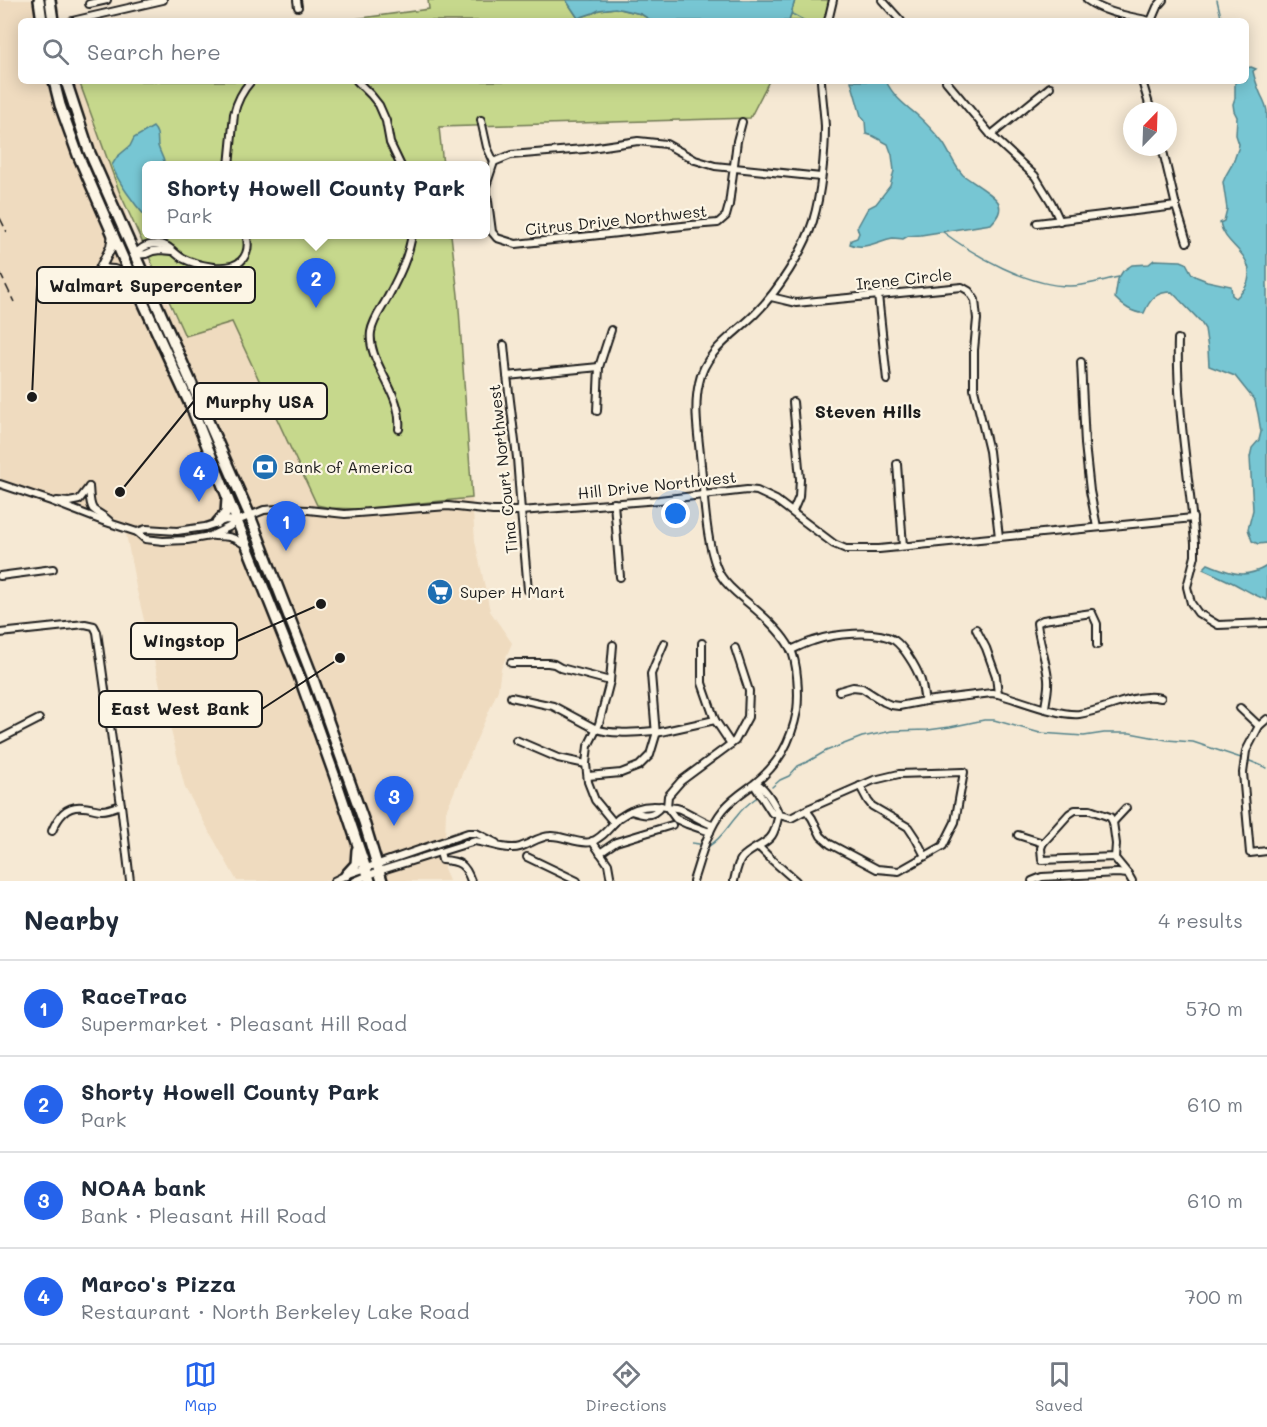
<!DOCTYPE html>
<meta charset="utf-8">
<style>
body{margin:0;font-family:Mali,sans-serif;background:#f2f2f3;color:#1f2937}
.compass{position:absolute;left:1123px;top:102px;width:54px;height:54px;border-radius:50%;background:#fff;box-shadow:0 3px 15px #0003;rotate:23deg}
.you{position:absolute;left:676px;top:514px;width:21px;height:21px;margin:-15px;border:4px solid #fff;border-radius:50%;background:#1a73e8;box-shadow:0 0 0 9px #1a73e833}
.badge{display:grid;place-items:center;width:39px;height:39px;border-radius:50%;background:#2563eb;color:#fff;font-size:20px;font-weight:700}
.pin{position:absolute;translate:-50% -50px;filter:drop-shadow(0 2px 3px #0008)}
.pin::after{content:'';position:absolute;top:32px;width:21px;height:18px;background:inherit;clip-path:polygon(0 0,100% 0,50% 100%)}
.popup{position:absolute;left:142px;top:161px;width:348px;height:78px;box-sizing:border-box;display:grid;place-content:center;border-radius:9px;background:#fff;filter:drop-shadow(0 2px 4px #0005);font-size:20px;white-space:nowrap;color:#747a83}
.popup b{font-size:22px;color:#1f2937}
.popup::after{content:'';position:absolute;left:50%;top:100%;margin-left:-12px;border:12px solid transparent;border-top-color:#fff}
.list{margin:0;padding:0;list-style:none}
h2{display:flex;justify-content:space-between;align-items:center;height:78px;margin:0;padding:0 24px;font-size:26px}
h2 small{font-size:20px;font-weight:400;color:#747a83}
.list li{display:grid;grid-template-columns:39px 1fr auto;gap:18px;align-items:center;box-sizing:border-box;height:96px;padding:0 24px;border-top:2px solid #e0e1e3}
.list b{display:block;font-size:22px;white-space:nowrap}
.list p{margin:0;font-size:20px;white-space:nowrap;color:#747a83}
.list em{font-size:20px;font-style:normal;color:#747a83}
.icon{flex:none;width:33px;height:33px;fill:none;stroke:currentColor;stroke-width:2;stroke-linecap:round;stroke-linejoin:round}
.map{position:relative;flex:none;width:1267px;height:881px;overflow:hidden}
.search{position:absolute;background:#fff;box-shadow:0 3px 15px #0003;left:18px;right:18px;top:18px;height:66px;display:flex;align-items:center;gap:15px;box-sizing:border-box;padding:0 21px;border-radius:9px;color:#747a83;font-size:22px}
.sheet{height:462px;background:#fff}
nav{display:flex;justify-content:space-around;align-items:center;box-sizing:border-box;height:84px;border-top:2px solid #e0e1e3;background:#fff;font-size:16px;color:#747a83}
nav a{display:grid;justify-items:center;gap:3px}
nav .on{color:#2563eb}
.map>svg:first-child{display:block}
.built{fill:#efdbbf}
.green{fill:#c6d88c;stroke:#717a54;stroke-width:1.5}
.water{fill:#77c6d3;stroke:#53828a;stroke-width:1.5}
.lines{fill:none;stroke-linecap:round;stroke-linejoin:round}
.stream{stroke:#53828a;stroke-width:1.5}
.minor-casing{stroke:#1c1c1c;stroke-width:10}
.major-casing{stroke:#1c1c1c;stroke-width:12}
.highway-casing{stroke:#1c1c1c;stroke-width:14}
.minor{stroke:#fcf5e5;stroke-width:6}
.major{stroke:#fcf5e5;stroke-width:8}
.highway{stroke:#fcf5e5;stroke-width:9}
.rail{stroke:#1c1c1c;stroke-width:1.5;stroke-dasharray:9 4.5;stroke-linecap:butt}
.labels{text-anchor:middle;stroke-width:4.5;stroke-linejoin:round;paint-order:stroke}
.street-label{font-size:16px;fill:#1c1c1c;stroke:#fcf5e5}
.poi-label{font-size:16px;fill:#1c1c1c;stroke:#fcf5e5;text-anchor:start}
.neighbourhood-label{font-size:18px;font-weight:bold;fill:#1c1c1c;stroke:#fcf5e5}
.leader{fill:none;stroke:#1c1c1c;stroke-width:2}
.callout-dot{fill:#1c1c1c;stroke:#fcf5e5;stroke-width:2}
.callout{fill:#fcf5e5;stroke:#1c1c1c;stroke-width:2}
.callout-label{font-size:18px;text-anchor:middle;font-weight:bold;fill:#1c1c1c}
</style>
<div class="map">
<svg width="1267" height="881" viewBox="0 0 1267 881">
<rect width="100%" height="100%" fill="#f6e9d4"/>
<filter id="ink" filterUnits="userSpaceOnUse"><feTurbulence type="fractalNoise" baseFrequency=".0167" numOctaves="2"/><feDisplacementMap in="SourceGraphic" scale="12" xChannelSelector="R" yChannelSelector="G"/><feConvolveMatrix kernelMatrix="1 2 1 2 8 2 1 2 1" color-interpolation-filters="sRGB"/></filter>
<g filter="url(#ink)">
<path class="built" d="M0 0H44L46 21H21V81H79L119 191 134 240 185 336 232 322 317 505 331 508 359 509 472 498 475 541 490 611 512 643 501 669 498 690 446 811 444 868 449 881H237L185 788 136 587 125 528 0 484Z"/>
<g class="green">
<path d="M428 0H566L578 18 593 13 599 10 616 8 641 14 652 21H339L429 9Z"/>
<path d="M795 0H831L826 21H789Z"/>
<path d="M79 81H769L750 118 439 127 443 165 146 166V234L451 235 458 295 472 498 359 509 331 508 317 505 232 322 185 336 119 191Z"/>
</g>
<g class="water">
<path d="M566 0H795L789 21H652L641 14 615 8 599 10 593 13 578 18Z"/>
<path d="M1251 67 1256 69 1253 71C1254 77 1259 91 1262 97 1265 103 1266 104 1267 111V543L1258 544 1252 541 1248 529 1253 510 1250 457 1252 448 1259 440 1261 432 1258 414 1255 401 1235 376 1209 366 1208 349 1205 329 1200 321 1172 292C1156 292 1150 299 1144 313 1134 314 1121 305 1115 298L1118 279 1123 271 1132 265 1149 264 1154 260 1181 261 1186 263 1192 274 1197 277 1207 281 1231 286 1232 295 1236 298C1253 284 1253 266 1239 251 1231 242 1223 236 1220 223L1224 221 1227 209 1223 182 1226 175 1233 163 1238 149 1239 144 1236 135 1237 117 1234 111 1233 104 1235 98V81H1246V68Z"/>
<path d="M851 81H886C893 96 905 105 917 115 927 124 935 133 943 143 950 153 954 166 963 175 972 182 997 196 999 204 1002 212 996 219 991 224L921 235 908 236 903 239C900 239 897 238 893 238 879 240 864 251 850 244L851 240 857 238 859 233 857 228 868 208 876 204 890 186 894 171 892 155 888 144 873 136 866 134 865 121 861 116Z"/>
<path d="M153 127C159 133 157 138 158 146 160 153 164 159 165 165L146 166V217C135 205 117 181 112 165L117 157 130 146 134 138Z"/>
<path d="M1208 564C1231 573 1244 580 1267 566V600C1255 596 1246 590 1235 584 1225 579 1214 574 1203 569Z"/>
</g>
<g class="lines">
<g class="stream">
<path d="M1217 0 1222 21"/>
<path d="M792 14 805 21"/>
<path d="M943 232C975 256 1029 286 1069 286 1086 286 1103 280 1119 277"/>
<path d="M1250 761 1267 768"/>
<path d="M772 787 780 780 789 776 798 766 809 761 826 751 862 737 892 731 928 730 950 727 984 720H994L1040 733 1084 736 1104 733H1130L1167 740 1193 742 1241 758"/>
<path d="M692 843 699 844"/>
<path d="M709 846C722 838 728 826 737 816 742 809 749 803 756 798"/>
</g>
<g class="minor-casing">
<g id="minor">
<path d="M297 0 298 7"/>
<path d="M882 0 901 21"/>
<path d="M1087 0C1105 13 1129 16 1150 21"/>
<path d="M89 4 107 0"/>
<path d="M72 21 163 0"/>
<path d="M828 21 833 0"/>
<path d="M1151 21 1157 7 1163 0"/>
<path d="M357 81 371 95 379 105 386 121 390 143 401 166"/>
<path d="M946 81 991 135 1035 176 1051 202 1060 221"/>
<path d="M1142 81 1151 111"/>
<path d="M481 120 487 147 494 162"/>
<path d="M742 122 737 141 729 205 726 216 718 223 692 225 516 244 497 238 492 232 486 186 494 162 511 155 584 149 638 141 666 144 695 160 715 166 821 177"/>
<path d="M991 135 1050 87"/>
<path d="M1162 147 1176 206 1187 242"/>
<path d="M229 166 234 114C237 101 243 90 251 81"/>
<path d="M1037 223 1176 206"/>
<path d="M134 255C141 248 148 243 159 244 168 244 174 253 182 258 196 265 228 273 241 261 248 254 249 244 246 234"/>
<path d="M134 255 146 254 153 251 160 250 172 251"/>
<path d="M878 295 887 380"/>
<path d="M771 297 796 303 962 287 969 291 975 300 977 319 974 350V389L989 451 999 537"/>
<path d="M1178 339C1176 407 1189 475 1195 543V556L1187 587 1191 603 1198 613 1218 625 1267 623"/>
<path d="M504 345 507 376 517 458 521 511 528 590"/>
<path d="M1081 362 1085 444 1090 491 1097 527"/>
<path d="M507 376 599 367"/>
<path d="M793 402 800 479 799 497 793 511"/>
<path d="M597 411 599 367 611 330"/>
<path d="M399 429C403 392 367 363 371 332 373 319 383 307 389 295 399 276 409 256 412 234"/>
<path d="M897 464 903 546"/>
<path d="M0 484 51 501 103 521 137 532 145 539 163 541 187 540 210 536 229 527 237 521 264 510 278 509 308 510 345 514 448 506 493 511H521L659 500 747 490 757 491 776 500 834 544 846 549H879L1193 518"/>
<path d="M89 487C90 494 89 503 93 509 97 513 105 516 110 522"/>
<path d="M57 501 69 502 79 500 89 487"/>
<path d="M614 503 620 577"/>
<path d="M137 532 146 529 177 531 205 527 226 520 237 521"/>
<path d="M214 536C227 536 236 537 246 546"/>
<path d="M0 576 53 569"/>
<path d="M976 629 986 648 996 676 998 694"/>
<path d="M0 633 85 624 94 626 97 632 121 805 130 881"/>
<path d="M702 643V683L715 720 731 744"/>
<path d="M613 645 610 681 599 724 588 746 586 764 588 782 595 800 614 823"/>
<path d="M791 650C798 647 805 643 813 641 832 634 876 629 894 640 904 647 916 667 920 678 923 685 923 693 925 701"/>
<path d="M511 663H548L554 664 561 668 610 681"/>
<path d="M839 691 853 687 862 688 884 702 891 705 899 706 925 701 992 693 998 694C1020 700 1058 716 1079 714 1102 711 1123 698 1147 697 1151 696 1156 697 1161 698"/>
<path d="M511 697 553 706 596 729C615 735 636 732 655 731"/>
<path d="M1045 708C1046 698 1049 689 1048 679 1046 660 1039 642 1037 623L1043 620 1092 613 1097 624V645"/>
<path d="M1240 708 1259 726"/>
<path d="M1267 719 1259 726 1246 751 1243 773 1250 853 1267 851"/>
<path d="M656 733 715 720"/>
<path d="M0 739 39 719"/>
<path d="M516 740 558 758 586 764"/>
<path d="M588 776 621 773 639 766 650 755 656 735 651 674 664 643"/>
<path d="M756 783V788L772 813 791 818 810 808 874 780 899 774 964 772 955 822 943 846 899 871 877 869 830 844 821 836 812 818 806 810"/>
<path d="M756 783C765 787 776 806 779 815"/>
<path d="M860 786 868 801 872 806 908 827 916 839 925 856"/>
<path d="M631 811C643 815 652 818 661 806"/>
<path d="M1113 822 1126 808"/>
<path d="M52 831C58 817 66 805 83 807 89 807 96 810 102 810 108 810 115 807 121 805"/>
<path d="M710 832 687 824 676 819 667 807 668 796 681 781 735 741 748 717 749 691 735 648"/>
<path d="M1018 835 1043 843"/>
<path d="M592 841 608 864 611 881"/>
<path d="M759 847 772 860 796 881"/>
<path d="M440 852 442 860C460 861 465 864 471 881"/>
<path d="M600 853 616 842 672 825"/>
<path d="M527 857 577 881"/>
<path d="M1115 858 1116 844 1113 822 1110 817 1090 810H1075L1069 814 1043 843 1041 848 1042 860 1114 857 1128 874 1132 881"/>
<path d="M334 881 346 875 468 833H476L496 843"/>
<path d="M355 881 379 871 475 841C488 843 508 851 520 847 530 844 540 836 550 836 563 835 578 845 591 842 603 838 610 826 619 818 633 807 649 804 666 807 671 808 675 807 680 809 691 814 701 821 712 825"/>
<path d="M693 881C701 857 707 830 723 810 732 799 743 792 754 784 779 764 791 742 797 711 799 695 798 662 790 648 782 633 767 619 754 608 743 598 729 589 721 576 706 552 704 494 701 465 699 438 693 410 699 383 705 351 734 335 755 314 777 292 804 251 813 221 821 194 825 155 825 126 824 111 822 96 821 81"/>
<path d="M734 881C736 873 737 864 742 858 749 850 762 846 770 838 776 832 776 823 779 815"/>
<path d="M1032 881 1042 877 1117 873 1128 874"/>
</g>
</g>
<g class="major-casing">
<path id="major" d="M113 234 111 247 100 269 114 270 132 277"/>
</g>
<g class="highway-casing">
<g id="highway">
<path d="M39 0 42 21"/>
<path d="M50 0 53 21"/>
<path d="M54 81 60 105 78 155 127 267 193 411 299 676 335 777 370 881"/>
<path d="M66 81 89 151 250 516 311 673 364 822 382 881"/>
<path d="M217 523 226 513 227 499"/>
<path d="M346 875 356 864 357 850"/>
</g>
</g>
<use href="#minor" class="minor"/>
<use href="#major" class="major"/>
<use href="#highway" class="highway"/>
<g class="rail">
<path d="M0 218 7 232"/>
<path d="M0 273 14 302"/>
</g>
</g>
</g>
<defs>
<g id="bank-disc" transform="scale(1.35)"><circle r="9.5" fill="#1f6fb2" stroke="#fcf5e5"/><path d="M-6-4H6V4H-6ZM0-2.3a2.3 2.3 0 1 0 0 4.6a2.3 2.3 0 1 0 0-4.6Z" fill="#fff"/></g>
<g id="supermarket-disc" transform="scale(1.35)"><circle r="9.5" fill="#1f6fb2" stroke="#fcf5e5"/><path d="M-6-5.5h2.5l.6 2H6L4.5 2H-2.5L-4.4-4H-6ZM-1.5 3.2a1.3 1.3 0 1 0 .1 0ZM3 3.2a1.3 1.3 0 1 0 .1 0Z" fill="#fff"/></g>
</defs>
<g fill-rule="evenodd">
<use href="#bank-disc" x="265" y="467"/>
<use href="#supermarket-disc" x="440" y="592"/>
</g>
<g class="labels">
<g class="street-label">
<text transform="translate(616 220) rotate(-6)" y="6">Citrus Drive Northwest</text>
<text transform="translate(904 279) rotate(-6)" y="6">Irene Circle</text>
<text transform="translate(503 469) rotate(-96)" y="6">Tina Court Northwest</text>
<text transform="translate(657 485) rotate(-6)" y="6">Hill Drive Northwest</text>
</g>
<g class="poi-label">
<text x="284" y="473">Bank of America</text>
<text x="460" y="598">Super H Mart</text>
</g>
<g class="neighbourhood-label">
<text x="868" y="418">Steven Hills</text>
</g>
</g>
<path class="leader" d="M32 397L37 285M120 492L194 401M321 604L237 641M340 658L262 709"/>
<g class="callout-dot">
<circle cx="32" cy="397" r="6"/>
<circle cx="120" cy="492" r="6"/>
<circle cx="321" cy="604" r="6"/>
<circle cx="340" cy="658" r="6"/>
</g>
<g class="callout">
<rect x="37" y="267" width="218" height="36" rx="6"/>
<rect x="194" y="383" width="133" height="36" rx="6"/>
<rect x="131" y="623" width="106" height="36" rx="6"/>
<rect x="99" y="691" width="163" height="36" rx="6"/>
</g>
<g class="callout-label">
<text x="146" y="292">Walmart Supercenter</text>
<text x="260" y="408">Murphy USA</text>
<text x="184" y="647">Wingstop</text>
<text x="180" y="715">East West Bank</text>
</g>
</svg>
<svg class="compass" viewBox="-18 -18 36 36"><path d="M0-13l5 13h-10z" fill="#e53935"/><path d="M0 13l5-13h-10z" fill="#747a83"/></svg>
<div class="you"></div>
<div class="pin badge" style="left:286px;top:551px">1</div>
<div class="pin badge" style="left:316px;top:308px">2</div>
<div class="popup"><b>Shorty Howell County Park</b>Park</div>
<div class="pin badge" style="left:394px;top:826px">3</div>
<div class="pin badge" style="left:199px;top:502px">4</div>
<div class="search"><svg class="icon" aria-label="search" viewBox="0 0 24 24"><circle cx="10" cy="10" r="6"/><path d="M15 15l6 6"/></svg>Search here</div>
</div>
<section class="sheet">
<h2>Nearby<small>4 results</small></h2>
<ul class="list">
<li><span class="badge">1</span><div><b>RaceTrac</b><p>Supermarket · Pleasant Hill Road</p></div><em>570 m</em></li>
<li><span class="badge">2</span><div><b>Shorty Howell County Park</b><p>Park</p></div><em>610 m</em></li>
<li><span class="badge">3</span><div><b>NOAA bank</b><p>Bank · Pleasant Hill Road</p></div><em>610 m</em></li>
<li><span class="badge">4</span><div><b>Marco's Pizza</b><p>Restaurant · North Berkeley Lake Road</p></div><em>700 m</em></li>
</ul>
</section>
<nav>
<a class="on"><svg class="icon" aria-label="map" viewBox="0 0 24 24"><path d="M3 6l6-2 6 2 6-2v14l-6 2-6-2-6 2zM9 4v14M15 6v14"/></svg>Map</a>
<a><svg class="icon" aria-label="directions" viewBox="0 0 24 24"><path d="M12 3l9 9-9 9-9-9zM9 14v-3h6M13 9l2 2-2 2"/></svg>Directions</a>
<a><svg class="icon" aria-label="saved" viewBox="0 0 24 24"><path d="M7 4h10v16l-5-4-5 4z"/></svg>Saved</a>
</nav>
